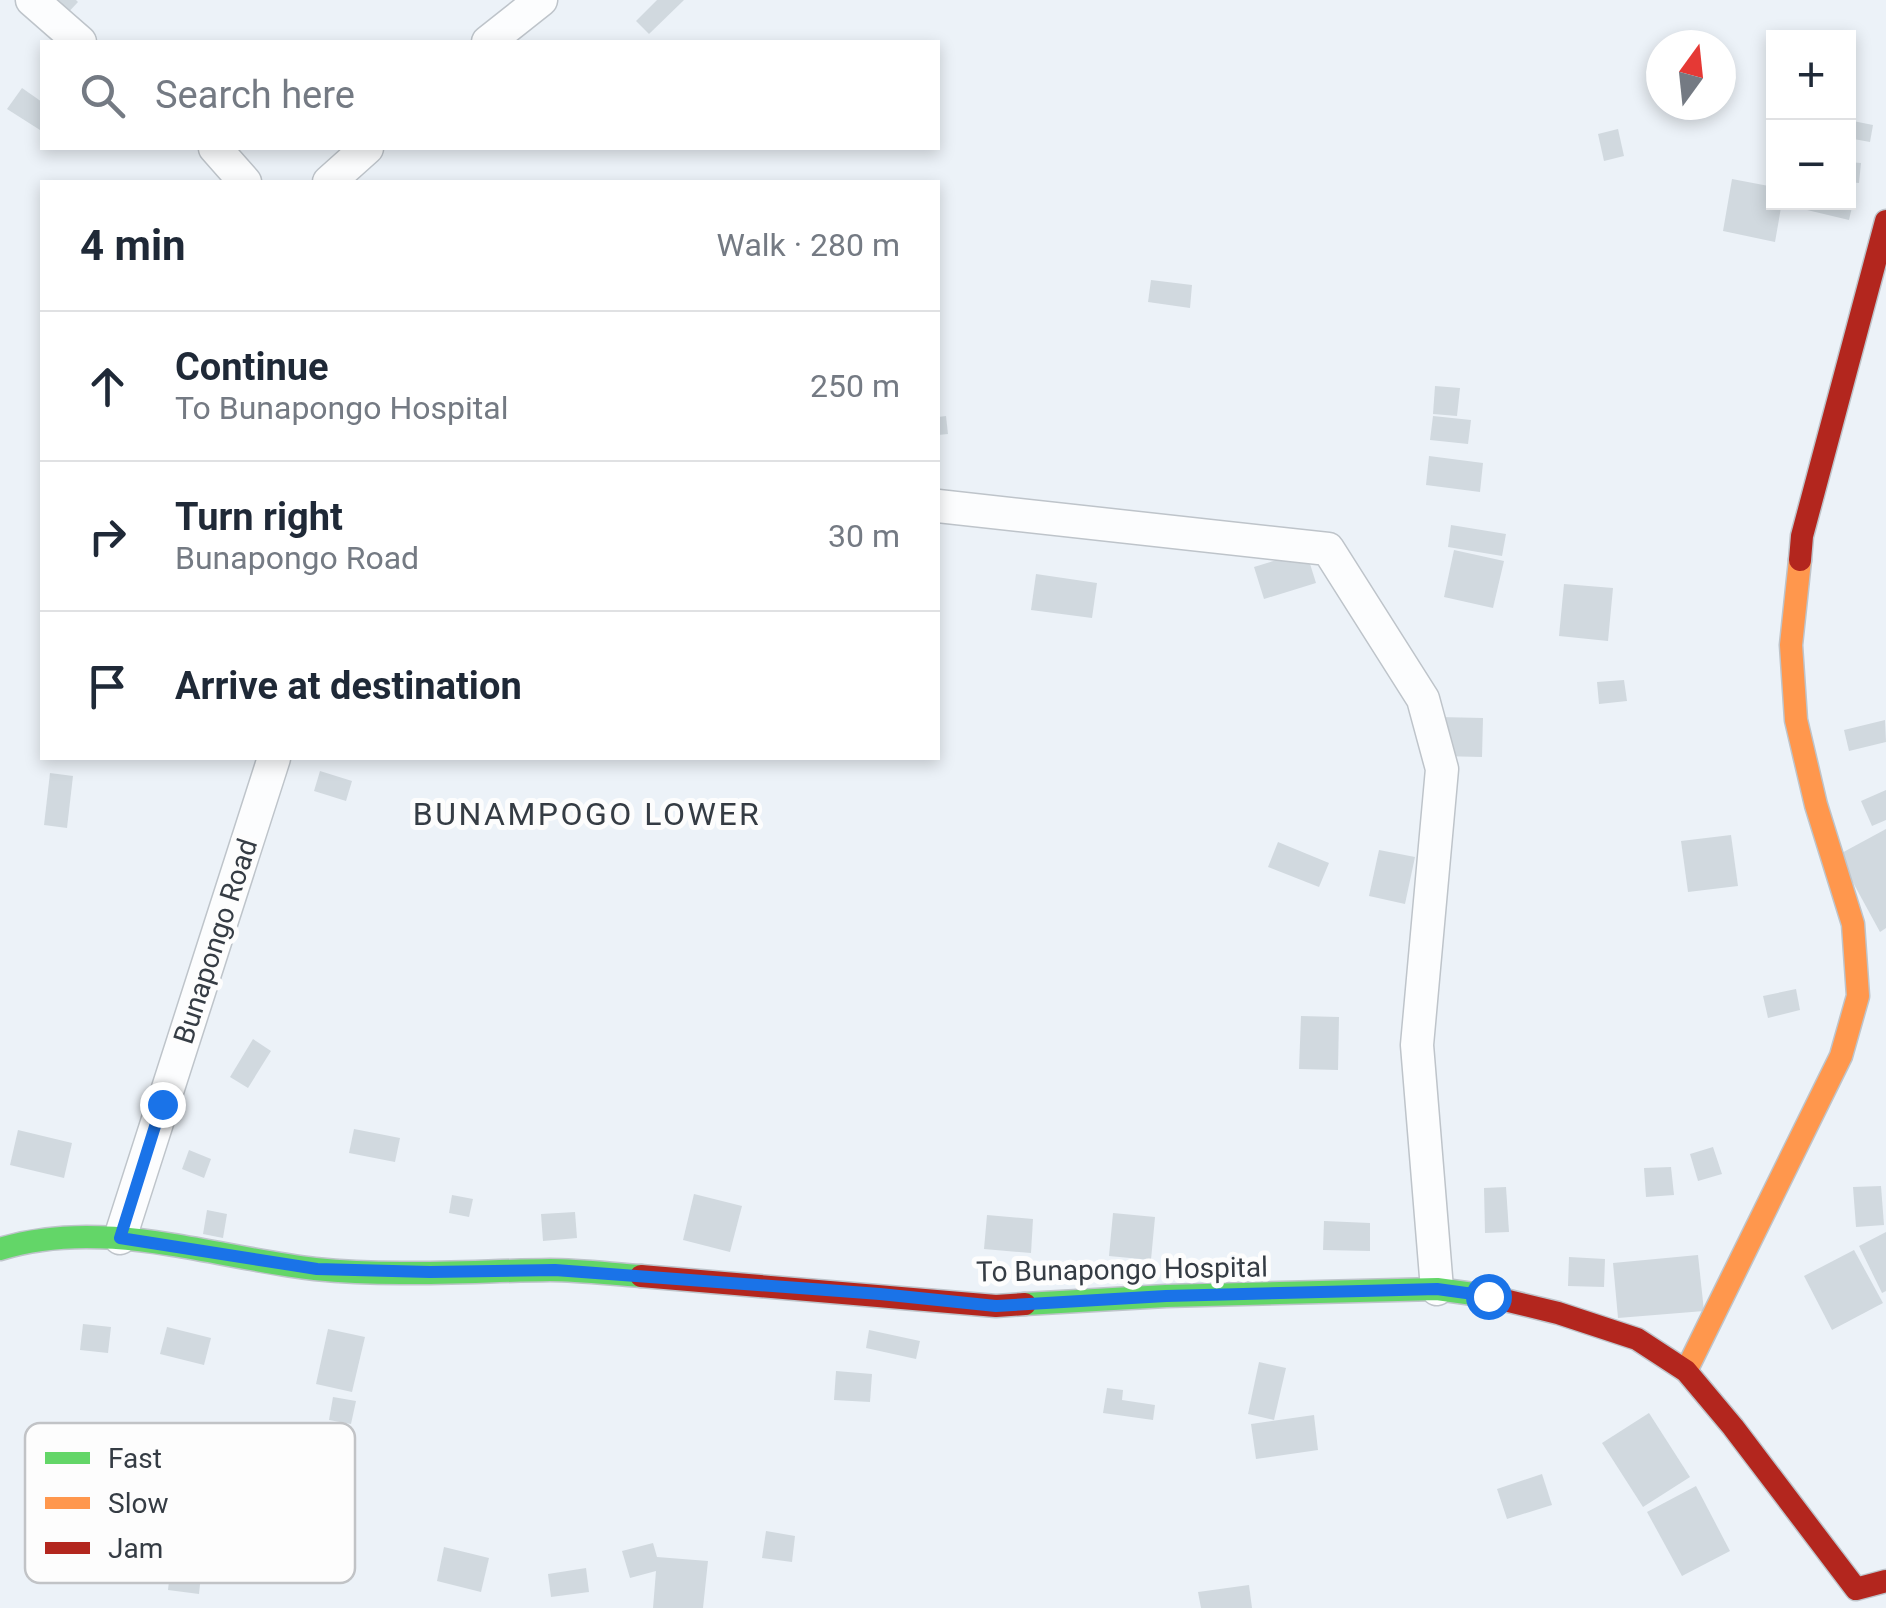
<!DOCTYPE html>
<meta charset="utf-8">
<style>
body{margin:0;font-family:Roboto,sans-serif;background:#f2f2f3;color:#1f2937}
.controls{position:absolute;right:30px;top:30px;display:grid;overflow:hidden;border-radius:0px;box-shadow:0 5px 15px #0003}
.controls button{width:90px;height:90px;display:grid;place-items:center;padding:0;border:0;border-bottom:2px solid #e0e1e3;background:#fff;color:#1f2937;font:50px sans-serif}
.compass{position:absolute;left:1646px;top:30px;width:90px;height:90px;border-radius:50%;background:#fff;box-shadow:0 5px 15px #0003;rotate:15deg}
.stop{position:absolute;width:30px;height:30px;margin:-22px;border:8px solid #1a73e8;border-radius:50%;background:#fff}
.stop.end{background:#1a73e8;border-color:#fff;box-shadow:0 2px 10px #0008}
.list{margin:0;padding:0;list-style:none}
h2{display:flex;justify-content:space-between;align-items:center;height:130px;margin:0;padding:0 40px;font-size:42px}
h2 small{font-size:32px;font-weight:400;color:#747a83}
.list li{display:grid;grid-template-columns:65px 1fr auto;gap:30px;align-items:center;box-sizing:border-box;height:150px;padding:0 40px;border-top:2px solid #e0e1e3}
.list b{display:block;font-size:38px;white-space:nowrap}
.list p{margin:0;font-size:32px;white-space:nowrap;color:#747a83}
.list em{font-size:32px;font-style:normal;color:#747a83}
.icon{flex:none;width:55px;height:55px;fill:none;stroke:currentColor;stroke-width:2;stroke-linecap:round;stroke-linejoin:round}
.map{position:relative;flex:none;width:1886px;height:1608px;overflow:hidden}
.search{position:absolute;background:#fff;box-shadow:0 5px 15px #0003;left:40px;top:40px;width:900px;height:110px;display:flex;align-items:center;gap:25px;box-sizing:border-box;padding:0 35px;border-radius:0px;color:#747a83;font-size:38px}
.panel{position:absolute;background:#fff;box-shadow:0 5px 15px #0003;left:40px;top:180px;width:900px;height:580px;border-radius:0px}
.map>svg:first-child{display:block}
.building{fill:#d1d9df}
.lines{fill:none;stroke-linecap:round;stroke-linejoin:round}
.street-casing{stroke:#bec4ca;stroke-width:35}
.fast-casing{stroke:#bec4ca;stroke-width:25}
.slow-casing{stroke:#bec4ca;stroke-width:25}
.jam-casing{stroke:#bec4ca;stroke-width:25}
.street{stroke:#fcfdfe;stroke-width:32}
.fast{stroke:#63d668;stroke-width:22}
.slow{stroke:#ff974d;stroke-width:22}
.jam{stroke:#b3261e;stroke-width:22}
.route{stroke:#1a73e8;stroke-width:12}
.labels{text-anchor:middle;stroke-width:10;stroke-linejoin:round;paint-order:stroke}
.street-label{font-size:28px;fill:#353c44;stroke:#fdfdfd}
.quarter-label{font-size:32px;letter-spacing:2.5px;fill:#353c44;stroke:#fdfdfd}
.key{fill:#fdfdfd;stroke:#c1c3c6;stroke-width:2.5}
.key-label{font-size:28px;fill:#353c44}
</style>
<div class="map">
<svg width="1886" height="1608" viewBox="0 0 1886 1608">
<rect width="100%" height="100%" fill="#ecf2f8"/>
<g class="building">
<path d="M43 0H76L78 2 62 19Z"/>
<path d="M657 0H684L649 34 636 21Z"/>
<path d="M22 88 42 102 40 130 7 109Z"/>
<path d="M1848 120 1873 125 1870 142 1848 138Z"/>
<path d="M1618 129 1624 156 1604 161 1598 134Z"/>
<path d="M1848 162 1861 163 1859 183 1848 182Z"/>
<path d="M1732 179 1774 187V202H1782L1775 242 1723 231Z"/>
<path d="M1848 192 1855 194 1849 220 1807 210 1808 202H1848Z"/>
<path d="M1151 280 1192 285 1190 308 1148 302Z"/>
<path d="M1435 386 1460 388 1457 416 1433 414Z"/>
<path d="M946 416 948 434 938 435V417Z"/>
<path d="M1433 416 1471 420 1468 444 1430 440Z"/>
<path d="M1429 456 1483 463 1480 492 1426 485Z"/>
<path d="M1451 525 1506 534 1502 556 1448 547Z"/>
<path d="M1454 550 1504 561 1493 608 1444 597Z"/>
<path d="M1306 551 1316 583 1264 599 1254 567Z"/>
<path d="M1036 574 1097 583 1092 618 1031 610Z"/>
<path d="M1564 584 1613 588 1608 641 1559 636Z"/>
<path d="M1624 680 1627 701 1599 704 1597 682Z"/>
<path d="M1439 717 1483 718 1482 757 1439 756Z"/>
<path d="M1885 720 1886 742 1849 751 1844 730Z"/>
<path d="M320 771 352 781 346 801 314 791Z"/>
<path d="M50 773 73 776 67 828 44 825Z"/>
<path d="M1886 790V820L1872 826 1861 801Z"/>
<path d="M1886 829V928L1880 932 1838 855Z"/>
<path d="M1731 835 1738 886 1688 892 1681 841Z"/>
<path d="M1278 842 1329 863 1319 887 1268 867Z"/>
<path d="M1379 850 1415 857 1405 904 1369 896Z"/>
<path d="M1796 989 1800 1010 1768 1018 1763 996Z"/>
<path d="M1301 1016 1339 1017 1338 1070 1299 1069Z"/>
<path d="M253 1039 271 1051 248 1088 230 1077Z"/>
<path d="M354 1129 400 1138 395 1162 349 1153Z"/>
<path d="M18 1130 72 1143 64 1178 10 1165Z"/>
<path d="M1713 1147 1722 1174 1698 1181 1690 1154Z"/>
<path d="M189 1150 211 1159 204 1178 182 1169Z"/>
<path d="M1671 1167 1674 1195 1646 1197 1644 1168Z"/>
<path d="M1881 1186 1884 1225 1856 1227 1853 1187Z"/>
<path d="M1506 1187 1509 1232 1485 1233 1484 1188Z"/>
<path d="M694 1194 742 1206 730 1252 683 1240Z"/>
<path d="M452 1195 473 1199 469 1217 449 1213Z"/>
<path d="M207 1210 227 1214 223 1238 203 1234Z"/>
<path d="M575 1212 577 1238 543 1241 541 1214Z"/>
<path d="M1113 1213 1155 1217 1151 1260 1109 1256Z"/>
<path d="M987 1215 1033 1219 1031 1253 984 1249Z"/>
<path d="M1324 1221 1370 1223V1251L1323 1250Z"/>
<path d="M1886 1232V1291L1882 1293 1859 1246Z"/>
<path d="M1854 1250 1883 1303 1832 1330 1804 1276Z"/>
<path d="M1698 1255 1704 1311 1618 1318 1613 1263Z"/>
<path d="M1569 1257 1605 1259 1604 1287 1568 1286Z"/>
<path d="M83 1324 111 1327 108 1353 80 1350Z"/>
<path d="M167 1327 211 1338 204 1365 160 1354Z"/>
<path d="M328 1329 365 1337 352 1392 316 1384Z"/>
<path d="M869 1330 920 1341 916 1359 866 1348Z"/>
<path d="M1259 1362 1286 1368 1274 1420 1248 1414Z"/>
<path d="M836 1371 872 1374 870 1402 834 1400Z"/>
<path d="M1107 1388 1123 1390 1122 1400 1155 1405 1153 1420 1103 1413Z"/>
<path d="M333 1397 356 1401 351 1424 329 1420Z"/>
<path d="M1649 1413 1690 1477 1643 1507 1602 1443Z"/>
<path d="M1314 1415 1318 1450 1256 1459 1251 1424Z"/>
<path d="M1542 1474 1552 1505 1507 1519 1497 1489Z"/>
<path d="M1696 1486 1730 1551 1682 1576 1647 1512Z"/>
<path d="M766 1531 795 1536 792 1562 762 1558Z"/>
<path d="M174 1534 205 1536 199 1594 168 1590Z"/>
<path d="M653 1543 657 1557 708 1561 703 1608H653L656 1571 630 1578 622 1551Z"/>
<path d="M444 1547 489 1558 481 1592 437 1581Z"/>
<path d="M586 1568 589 1592 551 1597 548 1574Z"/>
<path d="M1249 1585 1252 1608H1201L1198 1592Z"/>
</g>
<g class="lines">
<g class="street-casing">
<g id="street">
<path d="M32 0 80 42"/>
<path d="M488 42 541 0"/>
<path d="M215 148 245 182"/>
<path d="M329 182 367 148"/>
<path d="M938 506 1328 549 1423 699 1442 769 1417 1045 1437 1289"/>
<path d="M120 1238 274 758"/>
</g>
</g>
<g class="fast-casing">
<g id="fast">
<path d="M0 1249C102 1217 212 1257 315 1269 393 1277 472 1271 550 1270 580 1270 611 1274 641 1276"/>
<path d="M1025 1304 1166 1296 1437 1289 1488 1296"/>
</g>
</g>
<g class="slow-casing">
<path id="slow" d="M1686 1371 1841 1056 1858 996 1853 924 1816 805 1796 720 1791 645 1800 560"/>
</g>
<g class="jam-casing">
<g id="jam">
<path d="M1800 560 1802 536 1886 221"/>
<path d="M641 1276 996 1306 1025 1304"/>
<path d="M1488 1296 1558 1313 1637 1339 1686 1371 1733 1427 1856 1589 1886 1581"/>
</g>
</g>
<use href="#street" class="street"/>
<use href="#fast" class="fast"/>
<use href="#slow" class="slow"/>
<use href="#jam" class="jam"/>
</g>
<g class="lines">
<path class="route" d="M162 1104 120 1238 317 1269 430 1272 555 1270 880 1294 996 1306 1166 1296 1361 1291 1437 1289 1488 1296"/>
</g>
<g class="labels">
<g class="street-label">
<text transform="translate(215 941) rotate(-72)" y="10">Bunapongo Road</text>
<text transform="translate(1122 1269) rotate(-1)" y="10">To Bunapongo Hospital</text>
</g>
<g class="quarter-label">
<text x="587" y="825">BUNAMPOGO LOWER</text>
</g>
</g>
<rect x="25" y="1423" width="330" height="160" rx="15" class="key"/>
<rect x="45" y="1452" width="45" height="12" fill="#63d668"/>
<rect x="45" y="1497" width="45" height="12" fill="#ff974d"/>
<rect x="45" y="1542" width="45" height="12" fill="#b3261e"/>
<g class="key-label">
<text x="108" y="1468">Fast</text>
<text x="108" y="1513">Slow</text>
<text x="108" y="1558">Jam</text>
</g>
</svg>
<div class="controls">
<button>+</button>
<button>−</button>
</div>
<svg class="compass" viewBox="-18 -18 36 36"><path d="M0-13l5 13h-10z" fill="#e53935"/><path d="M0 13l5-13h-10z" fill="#747a83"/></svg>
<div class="stop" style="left:1488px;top:1296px"></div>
<div class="stop end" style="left:162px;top:1104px"></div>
<div class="search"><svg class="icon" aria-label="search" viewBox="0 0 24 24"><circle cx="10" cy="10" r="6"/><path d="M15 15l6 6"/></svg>Search here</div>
<section class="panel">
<h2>4 min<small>Walk · 280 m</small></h2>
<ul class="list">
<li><svg class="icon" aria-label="ahead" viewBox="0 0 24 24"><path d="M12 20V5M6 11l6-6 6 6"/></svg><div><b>Continue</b><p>To Bunapongo Hospital</p></div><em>250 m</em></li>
<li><svg class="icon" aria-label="right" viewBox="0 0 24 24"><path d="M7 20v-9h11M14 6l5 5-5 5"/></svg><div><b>Turn right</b><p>Bunapongo Road</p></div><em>30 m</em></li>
<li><svg class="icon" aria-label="arrive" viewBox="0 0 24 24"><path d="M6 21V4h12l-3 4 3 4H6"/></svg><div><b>Arrive at destination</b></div></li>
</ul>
</section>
</div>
